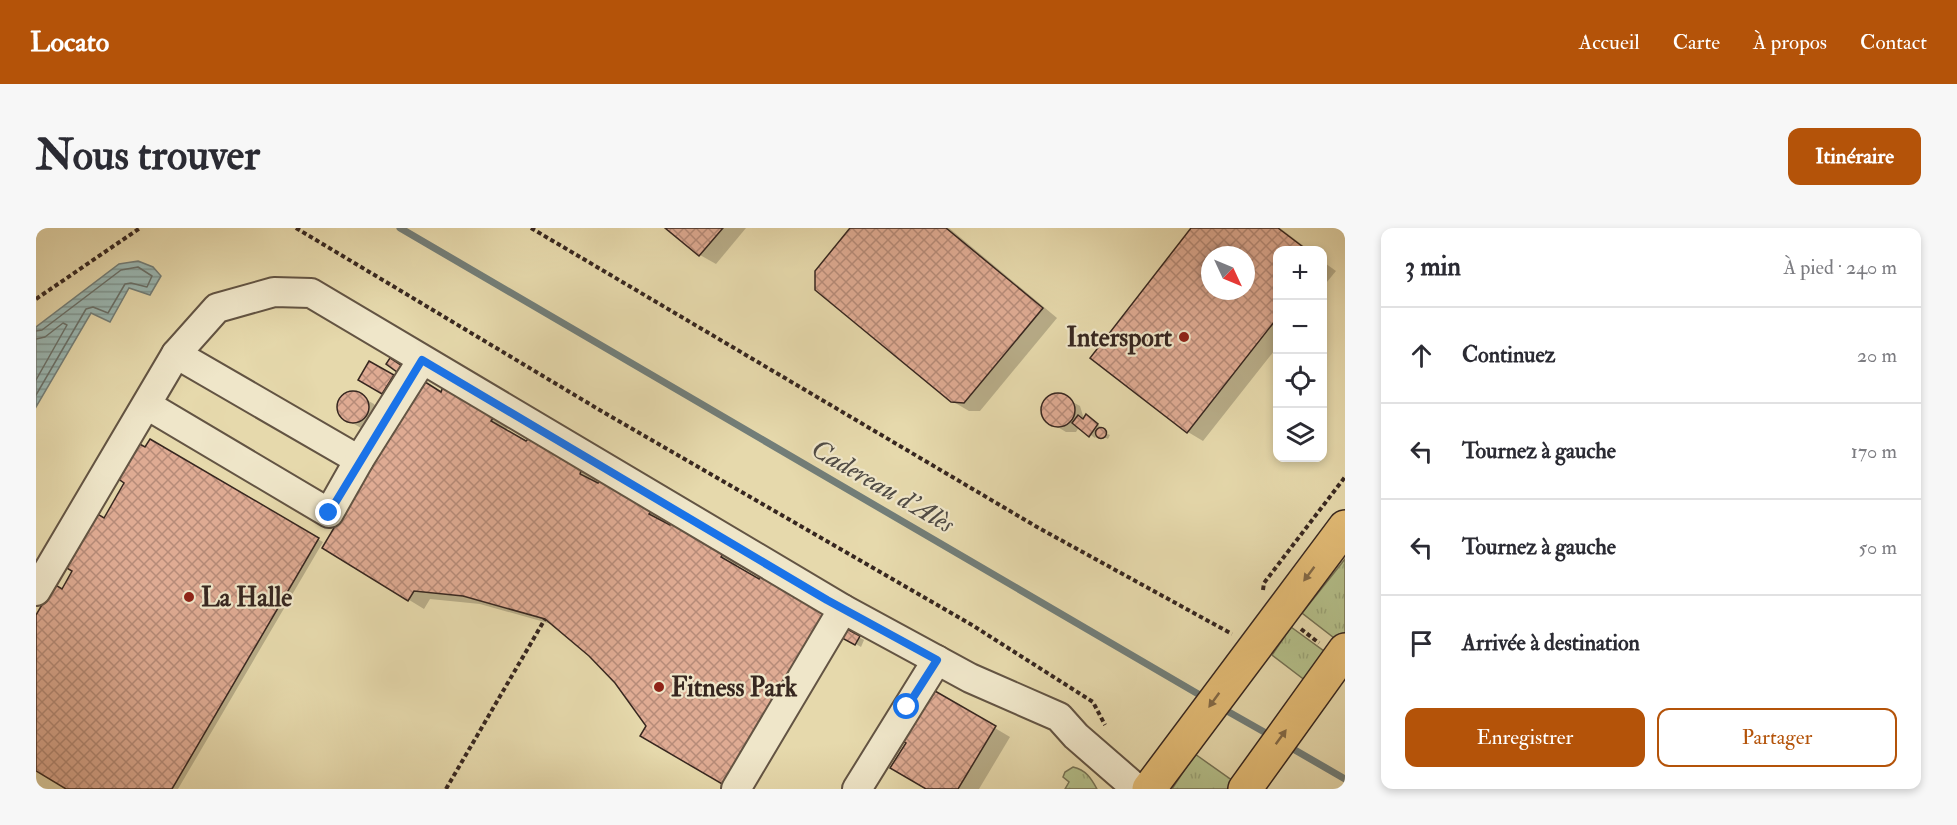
<!DOCTYPE html>
<html lang="fr">
<meta charset="utf-8">
<style>
body{margin:0;font-family:"IM FELL Double Pica",serif;background:#f7f7f7;color:#2b2b33}
.controls{position:absolute;right:18px;top:18px;display:grid;overflow:hidden;border-radius:12px;box-shadow:0 3px 9px #0003}
.controls button{width:54px;height:54px;display:grid;place-items:center;padding:0;border:0;border-bottom:2px solid #e1e1e2;background:#fff;color:#2b2b33;font:30px sans-serif}
.compass{position:absolute;left:1165px;top:18px;width:54px;height:54px;border-radius:50%;background:#fff;box-shadow:0 3px 9px #0003;rotate:134deg}
.stop{position:absolute;width:18px;height:18px;margin:-14px;border:4px solid #1a73e8;border-radius:50%;background:#fff}
.stop.end{background:#1a73e8;border-color:#fff;box-shadow:0 2px 6px #0008}
.list{margin:0;padding:0;list-style:none}
h2{display:flex;justify-content:space-between;align-items:center;height:78px;margin:0;padding:0 24px;font-size:26px}
h2 small{font-size:20px;font-weight:400;color:#7c7c81}
.list li{display:grid;grid-template-columns:39px 1fr auto;gap:18px;align-items:center;box-sizing:border-box;height:96px;padding:0 24px;border-top:2px solid #e1e1e2}
.list b{display:block;font-size:22px;white-space:nowrap}
.list em{font-size:20px;font-style:normal;color:#7c7c81}
.actions{display:flex;gap:12px;padding:18px 24px}
.actions a{flex:1;padding:14px 0;border:2px solid #b45309;border-radius:12px;text-align:center;font-size:21px;color:#b45309}
.actions .main{background:#b45309;color:#fff}
.icon{flex:none;width:33px;height:33px;fill:none;stroke:currentColor;stroke-width:2;stroke-linecap:round;stroke-linejoin:round}
.map{position:relative;flex:none;width:1309px;height:561px;overflow:hidden;border-radius:12px}
header{display:flex;align-items:center;gap:36px;box-sizing:border-box;height:84px;padding:0 30px;background:#b45309;color:#fff}
header strong{font-size:28px}
nav{display:flex;gap:33px;margin-inline-start:auto;font-size:21px}
.intro{display:flex;align-items:center;justify-content:space-between;box-sizing:border-box;height:144px;padding:0 36px}
h1{margin:0;font-size:42px}
.button{padding:15px 27px;border-radius:12px;background:#b45309;color:#fff;font-size:21px;font-weight:700}
main{display:flex;gap:36px;padding:0 36px}
aside{flex:1;background:#fff;border-radius:12px;box-shadow:0 3px 9px #0003}
.map>svg:first-child{display:block}
.grass{fill:url(#grass-tufts);stroke:#767355;stroke-width:1.5}
.water{fill:url(#water-rules);stroke:#727e79;stroke-width:1.5}
.shadow{fill:#0003;fill-rule:evenodd}
.lines{fill:none;stroke-linecap:round;stroke-linejoin:round}
.shore{stroke:#68706a;stroke-width:1.5}
.stream{stroke:#727e79;stroke-width:7}
.building{fill:url(#building-cross-hatch);stroke:#372720;stroke-width:1.5;fill-rule:evenodd}
.minor-casing{stroke:#635443;stroke-width:32}
.major-casing{stroke:#372720;stroke-width:36}
.path{stroke:#372720;stroke-width:4;stroke-dasharray:4.5 3;stroke-linecap:butt}
.minor{stroke:#efe6c9;stroke-width:28}
.major{stroke:#e3bc76;stroke-width:33}
.oneway{fill:#846a47}
.route{stroke:#1a73e8;stroke-width:8}
.poi-dot{fill:#8f2418;stroke:#efe6c9;stroke-width:2}
.labels{text-anchor:middle;stroke-width:4.5;stroke-linejoin:round;paint-order:stroke}
.poi-label{font-size:26px;font-weight:bold;fill:#372720;stroke:#efe6c9;text-anchor:start}
.water-label{font-size:27px;font-style:italic;fill:#504b45;stroke:#efe6c9}
</style>
<header>
<strong>Locato</strong>
<nav><a>Accueil</a><a>Carte</a><a>À propos</a><a>Contact</a></nav>
</header>
<div class="intro"><h1>Nous trouver</h1><a class="button">Itinéraire</a></div>
<main>
<div class="map">
<svg width="1309" height="561" viewBox="0 0 1309 561">
<defs>
<pattern id="grass-tufts" width="24" height="20" patternUnits="userSpaceOnUse" patternTransform="scale(1.5)"><rect width="24" height="20" fill="#b4bf8a"/><path d="M3 7l-1-3M5 7V3M7 7l1-3M15 17l-1-3M17 17v-4M19 17l1-3" fill="none" stroke="#9ba477"/></pattern>
<pattern id="water-rules" width="6" height="5" patternUnits="userSpaceOnUse" patternTransform="scale(1.5)"><rect width="6" height="5" fill="#9ab8b4"/><path d="M0 2.5h6" fill="none" stroke="#7e9692"/></pattern>
<pattern id="building-cross-hatch" width="8" height="8" patternUnits="userSpaceOnUse" patternTransform="scale(1.5)"><rect width="8" height="8" fill="#dfab93"/><path d="M0 0l8 8M0 8l8-8" fill="none" stroke="#b68b78"/></pattern>
</defs>
<rect width="100%" height="100%" fill="#e6d9ac"/>
<filter id="stains"><feTurbulence type="fractalNoise" baseFrequency=".00333" numOctaves="4"/><feColorMatrix values="0 0 0 0 .2 0 0 0 0 .09 0 0 0 0 .02 0 0 0 .5 -.17"/></filter>
<radialGradient id="worn" r=".72"><stop offset=".6" stop-color="#630" stop-opacity="0"/><stop offset="1" stop-color="#630" stop-opacity=".3"/></radialGradient>
<g class="grass">
<path d="M1309 331V404L1302 413 1266 385Z"/>
<path d="M1255 399 1292 426 1270 453 1236 427Z"/>
<path d="M1159 526 1197 553 1191 561H1136Z"/>
<path d="M1037 539C1050 542 1055 550 1061 561H1029L1033 554 1027 549 1029 544Z"/>
</g>
<path class="water" d="M102 33 117 39 125 48 114 67 93 60 74 94 55 85 0 179V99L83 36Z"/>
<g class="shadow">
<path d="M631 0H710L680 36 664 27Z"/>
<path d="M816 0H913L1021 90 944 183H933L916 173Z"/>
<path d="M1157 0H1244L1273 22H1242V118L1167 213 1152 204ZM1174 27H1210V63H1174Z"/>
<path d="M1286 33 1300 43 1286 60Z"/>
<path d="M334 135 367 154 357 171 324 152Z"/>
<path d="M318 165 338 176 343 184 338 197 325 200 306 189 303 176 308 168Z"/>
<path d="M406 165 474 196 470 203 562 249 560 256 632 290 628 295 704 333 699 339 724 354 791 384 580 455 554 427 519 397 444 376 394 371 388 381 288 320Z"/>
<path d="M1023 167 1044 178 1048 191H1055L1066 200 1064 203 1074 207 1072 211 1062 206 1059 210 1043 199 1040 204H1030L1010 192 1007 178 1013 170Z"/>
<path d="M115 213 287 314 142 561H33L0 542V390L26 363Z"/>
<path d="M812 403 828 412 825 419 808 409Z"/>
<path d="M900 465 974 509 943 561H893L872 515 883 490Z"/>
</g>
<g class="lines">
<g class="shore">
<path d="M0 103 6 102 85 42 102 39 116 48 111 59 95 55 89 56 72 85 57 79 50 81 0 167"/>
<path d="M0 111 9 109 27 95 31 97 0 152"/>
</g>
<g class="stream">
<path d="M364 0 1169 470"/>
<path d="M1184 479 1237 509"/>
<path d="M1252 518 1309 551"/>
</g>
</g>
<g class="building">
<path d="M629 0H687L663 28Z"/>
<path d="M814 0H910L1007 80 928 175 915 174 779 62V43Z"/>
<path d="M1155 0H1242L1271 22H1242V89L1151 205 1054 130ZM1174 27H1210V63H1174Z"/>
<path d="M354 130 366 138 361 144 350 136Z"/>
<path d="M333 133 358 147 346 166 322 152Z"/>
<path d="M386 152 405 164 408 156 460 186 455 193 490 213 496 207 547 238 544 246 562 255 567 249 618 280 613 286 634 297 637 291 689 323 685 329 723 351 725 345 791 387 693 560 604 508 610 498 579 455 553 428 509 391 427 368 378 363 372 373 286 320Z"/>
<circle cx="317" cy="179" r="16"/>
<circle cx="1022" cy="182" r="17"/>
<path d="M1050 186 1062 196 1053 209 1036 195 1042 187 1047 191Z"/>
<circle cx="1065" cy="205" r="5.5"/>
<path d="M114 211 283 310 136 561H30L0 543V387L18 356 26 361 36 343 29 339 60 285 68 290 88 255 81 250 102 215 109 219Z"/>
<path d="M811 401 824 408 819 417 806 410Z"/>
<path d="M899 463 960 498 922 561H890L854 540 870 515 862 510 883 488Z"/>
</g>
<g class="lines">
<g class="minor-casing">
<g id="minor">
<path d="M111 177 293 285 323 232 140 126"/>
<path d="M323 232 386 132"/>
<path d="M0 363 140 126 181 80 238 64 275 65 807 381 934 450 1023 489 1040 508 1101 561"/>
<path d="M700 561 807 381"/>
<path d="M821 561 901 432"/>
</g>
</g>
<g class="major-casing">
<g id="major">
<path d="M1113 561 1309 299"/>
<path d="M1209 561 1309 422"/>
</g>
</g>
<g class="path">
<path d="M260 0 567 184 936 397 1057 474 1069 497"/>
<path d="M495 0 1001 299 1196 406"/>
<path d="M0 71 104 0"/>
<path d="M1227 362 1228 355 1309 249"/>
<path d="M1265 401 1283 415"/>
<path d="M410 561 509 391"/>
</g>
<use href="#minor" class="minor"/>
<use href="#major" class="major"/>
</g>
<defs><path id="oneway-solid" d="M-6-.8H1V-3.2L6.5 0L1 3.2V.8H-6Z" transform="scale(1.5)"/></defs>
<g class="oneway">
<use href="#oneway-solid" transform="translate(1273 346) rotate(127)"/>
<use href="#oneway-solid" transform="translate(1178 472) rotate(126)"/>
<use href="#oneway-solid" transform="translate(1245 509) rotate(-54)"/>
</g>
<g class="lines">
<path class="route" d="M293 285 386 132 791 372 901 432 871 479"/>
</g>
<g class="poi-dot">
<circle cx="1148" cy="109" r="6"/>
<circle cx="153" cy="369" r="6"/>
<circle cx="623" cy="459" r="6"/>
</g>
<g class="labels">
<g class="poi-label">
<text x="1136" y="118" text-anchor="end">Intersport</text>
<text x="165" y="378">La Halle</text>
<text x="635" y="468">Fitness Park</text>
</g>
<g class="water-label">
<text transform="translate(847 258) rotate(30)" y="9">Cadereau d'Alès</text>
</g>
</g>
<rect width="100%" height="100%" filter="url(#stains)"/>
<rect width="100%" height="100%" fill="url(#worn)"/>
</svg>
<div class="controls">
<button>+</button>
<button>−</button>
<button><svg class="icon" aria-label="locate" viewBox="0 0 24 24"><circle cx="12" cy="12" r="6"/><path d="M12 2v4M12 18v4M2 12h4M18 12h4"/></svg></button>
<button><svg class="icon" aria-label="layers" viewBox="0 0 24 24"><path d="M12 4l9 5-9 5-9-5zM3 14l9 5 9-5"/></svg></button>
</div>
<svg class="compass" viewBox="-18 -18 36 36"><path d="M0-13l5 13h-10z" fill="#e53935"/><path d="M0 13l5-13h-10z" fill="#7c7c81"/></svg>
<div class="stop" style="left:871px;top:479px"></div>
<div class="stop end" style="left:293px;top:285px"></div>
</div>
<aside>
<h2>3 min<small>À pied · 240 m</small></h2>
<ul class="list">
<li><svg class="icon" aria-label="ahead" viewBox="0 0 24 24"><path d="M12 20V5M6 11l6-6 6 6"/></svg><div><b>Continuez</b></div><em>20 m</em></li>
<li><svg class="icon" aria-label="left" viewBox="0 0 24 24"><path d="M17 20v-9H6M10 6l-5 5 5 5"/></svg><div><b>Tournez à gauche</b></div><em>170 m</em></li>
<li><svg class="icon" aria-label="left" viewBox="0 0 24 24"><path d="M17 20v-9H6M10 6l-5 5 5 5"/></svg><div><b>Tournez à gauche</b></div><em>50 m</em></li>
<li><svg class="icon" aria-label="arrive" viewBox="0 0 24 24"><path d="M6 21V4h12l-3 4 3 4H6"/></svg><div><b>Arrivée à destination</b></div></li>
</ul>
<div class="actions"><a class="main">Enregistrer</a><a>Partager</a></div>
</aside>
</main>
